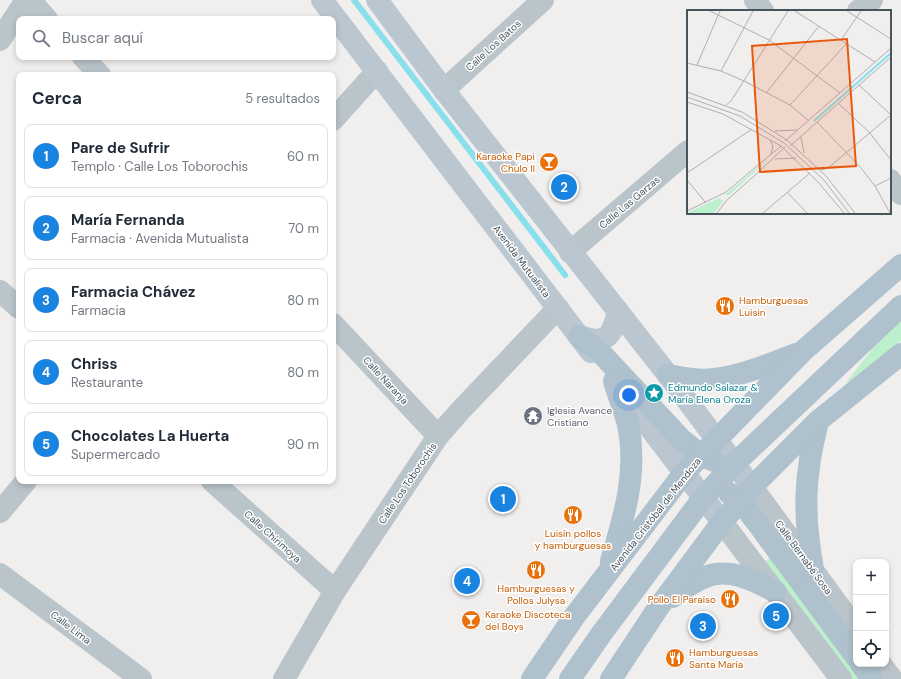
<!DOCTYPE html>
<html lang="es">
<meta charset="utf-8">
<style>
body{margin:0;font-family:"DM Sans",sans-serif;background:#f6f6f7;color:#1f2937}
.controls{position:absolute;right:12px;bottom:12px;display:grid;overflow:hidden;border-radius:8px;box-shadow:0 2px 6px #0003}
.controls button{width:36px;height:36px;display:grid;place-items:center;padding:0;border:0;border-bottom:1px solid #e0e1e3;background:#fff;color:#1f2937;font:20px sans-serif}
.you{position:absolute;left:629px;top:395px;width:14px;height:14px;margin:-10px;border:3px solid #fff;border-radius:50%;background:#1a73e8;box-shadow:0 0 0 6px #1a73e833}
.badge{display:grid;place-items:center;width:26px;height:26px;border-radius:50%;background:#1983e0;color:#fff;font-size:13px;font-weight:700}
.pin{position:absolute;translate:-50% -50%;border:2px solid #fff;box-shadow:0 1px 4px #0006}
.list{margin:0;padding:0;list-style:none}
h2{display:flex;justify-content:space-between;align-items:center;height:52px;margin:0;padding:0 16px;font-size:17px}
h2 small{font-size:13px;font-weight:400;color:#747a83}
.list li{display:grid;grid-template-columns:26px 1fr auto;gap:12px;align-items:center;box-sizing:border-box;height:64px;margin:0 8px 8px;padding:0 8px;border:1px solid #e0e1e3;border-radius:8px}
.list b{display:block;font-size:15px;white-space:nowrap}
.list p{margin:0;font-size:13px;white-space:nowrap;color:#747a83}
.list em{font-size:13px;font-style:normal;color:#747a83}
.icon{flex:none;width:22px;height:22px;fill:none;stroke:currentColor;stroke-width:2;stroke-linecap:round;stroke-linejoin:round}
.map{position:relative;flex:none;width:901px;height:679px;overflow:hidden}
.search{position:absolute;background:#fff;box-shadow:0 2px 6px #0003;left:16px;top:16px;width:320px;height:44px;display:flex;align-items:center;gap:10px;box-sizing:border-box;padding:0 14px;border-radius:8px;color:#747a83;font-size:15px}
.panel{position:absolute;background:#fff;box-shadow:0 2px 6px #0003;left:16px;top:72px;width:320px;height:412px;border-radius:8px}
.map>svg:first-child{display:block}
.green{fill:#bcefcb}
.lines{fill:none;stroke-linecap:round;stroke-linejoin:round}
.stream{stroke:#89e0ec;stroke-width:6}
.street{stroke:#bac4cb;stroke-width:22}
.secondary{stroke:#bac7d0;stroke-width:22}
.primary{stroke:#aec1cd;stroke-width:22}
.labels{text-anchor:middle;stroke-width:3;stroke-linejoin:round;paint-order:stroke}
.street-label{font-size:10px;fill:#46545c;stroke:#fff}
.food-label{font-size:10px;fill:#c56008;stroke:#fff;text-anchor:start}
.culture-label{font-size:10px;fill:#0d838f;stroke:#fff;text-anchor:start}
.worship-label{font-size:10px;fill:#5b616d;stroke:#fff;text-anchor:start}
.inset-river{fill:none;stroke:#89e0ec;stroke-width:2}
.inset-road{fill:none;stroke:#adb0b4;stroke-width:1}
.view{fill:#e8590c;fill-opacity:0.15;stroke:#e8590c;stroke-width:2}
.inset-edge{fill:none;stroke:#46545c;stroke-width:2}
</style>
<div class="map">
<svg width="901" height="679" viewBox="0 0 901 679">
<rect width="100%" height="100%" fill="#f1eeee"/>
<g class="green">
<path d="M901 317V341L868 369 845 384 892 324Z"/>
<path d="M774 555 865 679H852L765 561Z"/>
</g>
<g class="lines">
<path class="stream" d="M354 0 565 275"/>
<g class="street">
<path d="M30 0 47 19"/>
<path d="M755 0 763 11"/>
<path d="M858 11 872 0"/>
<path d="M0 40 26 0"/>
<path d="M83 57 100 75"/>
<path d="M444 90 543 0"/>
<path d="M333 120 377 71"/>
<path d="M890 180 901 194"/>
<path d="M570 252 688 151"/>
<path d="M0 291 19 308"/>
<path d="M333 324 438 436"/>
<path d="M212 481 335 591"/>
<path d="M752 487 856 629"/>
<path d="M0 512 26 481"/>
<path d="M722 522 841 679"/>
<path d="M0 574 141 679"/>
<path d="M881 664 892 679"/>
<path d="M284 679 335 591 438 436 460 411 558 308"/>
</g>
<g class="secondary">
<path d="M322 0 591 352"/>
<path d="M377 0 444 90 668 375 752 487"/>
<path d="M579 336C607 345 612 337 618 311"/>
<path d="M617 385 722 522"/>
</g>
<g class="primary">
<path d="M579 336 600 352 682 440 701 455 714 461"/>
<path d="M668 375C684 378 698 381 714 379 738 377 773 363 796 354"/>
<path d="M729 493 740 501 758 524 856 657"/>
<path d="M611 561C624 517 638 472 628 425 625 411 618 396 614 381"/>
<path d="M813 569C803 514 804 475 818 422"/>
<path d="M673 597C683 589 693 582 705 577 729 567 755 581 776 592"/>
<path d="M861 664 872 679"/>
<path d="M532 679 574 617 684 473 803 351 901 265"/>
<path d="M570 679 602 633 703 498 734 464 901 306"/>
<path d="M611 679 658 608 722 522 752 487 818 421 901 354"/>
</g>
</g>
<defs>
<g id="bar-disc" transform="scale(1)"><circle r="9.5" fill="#e8710a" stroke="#fff"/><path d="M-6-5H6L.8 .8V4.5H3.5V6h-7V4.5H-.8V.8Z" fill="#fff"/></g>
<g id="restaurant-disc" transform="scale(1)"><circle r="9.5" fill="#e8710a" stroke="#fff"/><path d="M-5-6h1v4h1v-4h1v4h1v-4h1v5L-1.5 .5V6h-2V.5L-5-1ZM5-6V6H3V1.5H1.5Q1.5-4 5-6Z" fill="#fff"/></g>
<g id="sight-disc" transform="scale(1)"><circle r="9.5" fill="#0f9aa8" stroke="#fff"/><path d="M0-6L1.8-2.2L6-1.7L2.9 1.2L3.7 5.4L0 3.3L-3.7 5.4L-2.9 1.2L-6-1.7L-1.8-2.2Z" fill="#fff"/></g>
<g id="temple-disc" transform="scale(1)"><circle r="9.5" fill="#6b7280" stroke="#fff"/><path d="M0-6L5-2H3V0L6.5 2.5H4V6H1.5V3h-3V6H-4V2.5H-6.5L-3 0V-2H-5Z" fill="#fff"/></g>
</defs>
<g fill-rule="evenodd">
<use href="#bar-disc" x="549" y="162"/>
<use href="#restaurant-disc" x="725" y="306"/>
<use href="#sight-disc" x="654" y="393"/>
<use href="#temple-disc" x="533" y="416"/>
<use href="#restaurant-disc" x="573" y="515"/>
<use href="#restaurant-disc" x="536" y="570"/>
<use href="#restaurant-disc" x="730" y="599"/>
<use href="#bar-disc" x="471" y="620"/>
<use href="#restaurant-disc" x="675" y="658"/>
</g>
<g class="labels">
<g class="street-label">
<text transform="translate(493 45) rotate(-42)" y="4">Calle Los Batos</text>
<text transform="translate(629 202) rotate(-40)" y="4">Calle Las Garzas</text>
<text transform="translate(522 261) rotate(53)" y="4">Avenida Mutualista</text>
<text transform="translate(386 380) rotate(47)" y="4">Calle Naranja</text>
<text transform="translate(407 483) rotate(-56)" y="4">Calle Los Toborochis</text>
<text transform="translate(655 514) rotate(-52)" y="4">Avenida Cristóbal de Mendoza</text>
<text transform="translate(273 536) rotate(42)" y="4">Calle Chirimoya</text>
<text transform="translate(804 557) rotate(54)" y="4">Calle Bernabé Sosa</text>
<text transform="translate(71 627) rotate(37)" y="4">Calle Lima</text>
</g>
<g class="food-label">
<text x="535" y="160" text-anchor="end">Karaoke Papi<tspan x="535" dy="12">Chulo II</tspan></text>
<text x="739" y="304">Hamburguesas<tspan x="739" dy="12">Luisin</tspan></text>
<text x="573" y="537" text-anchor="middle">Luisín pollos<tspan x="573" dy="12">y hamburguesas</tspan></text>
<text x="536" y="592" text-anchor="middle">Hamburguesas y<tspan x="536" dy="12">Pollos Julysa</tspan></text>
<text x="716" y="603" text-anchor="end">Pollo El Paraíso</text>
<text x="485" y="618">Karaoke Discoteca<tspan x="485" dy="12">del Boys</tspan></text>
<text x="689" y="656">Hamburguesas<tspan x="689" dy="12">Santa María</tspan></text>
</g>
<g class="culture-label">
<text x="668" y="391">Edmundo Salazar &amp;<tspan x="668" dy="12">María Elena Oroza</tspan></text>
</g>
<g class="worship-label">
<text x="547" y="414">Iglesia Avance<tspan x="547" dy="12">Cristiano</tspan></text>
</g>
</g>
<g transform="translate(687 10)">
<rect width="204" height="204" fill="#f1eeee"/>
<path d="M89 142 42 185H39V184Z" fill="#bcefcb"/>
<path d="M32 188 36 191 27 203H0Z" fill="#bcefcb"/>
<path class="inset-river" d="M127 111 204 43"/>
<path class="inset-road" d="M23 1 82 30 153 83M108 1 188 52M160 1 204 29M154 30 174 1M0 53 34 61 57 71 103 95 122 111M10 55 33 1M34 61 66 1M172 75 204 105M0 82 55 102 100 130 139 166 168 203M80 82 132 16M0 87 53 106 97 133 137 170 162 203M0 92 36 104 94 136 131 172 157 203M151 93 182 122 204 150M39 95 44 91 101 1M103 95 160 33M130 112 174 158 188 176 203 203M88 121 110 120M114 127 117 143M83 130 86 136 84 144M98 131 204 38M103 136 204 47M88 149 109 148M134 160 141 158 204 105M0 163 65 119M64 169 98 137M0 170 19 193M188 176 204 168M100 182 120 203M0 201 39 182 94 136M30 203 39 191 66 167M76 203 123 163"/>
<path class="view" d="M160 29 169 156 73 162 65 36Z"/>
<rect width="204" height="204" class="inset-edge"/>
</g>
</svg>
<div class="controls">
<button>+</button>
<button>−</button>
<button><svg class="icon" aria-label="locate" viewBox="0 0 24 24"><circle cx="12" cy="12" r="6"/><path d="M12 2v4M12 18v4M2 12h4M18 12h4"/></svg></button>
</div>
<div class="you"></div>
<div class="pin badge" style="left:503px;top:499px">1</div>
<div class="pin badge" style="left:564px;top:187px">2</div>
<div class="pin badge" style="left:703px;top:626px">3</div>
<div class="pin badge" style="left:467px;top:581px">4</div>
<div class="pin badge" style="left:776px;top:616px">5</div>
<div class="search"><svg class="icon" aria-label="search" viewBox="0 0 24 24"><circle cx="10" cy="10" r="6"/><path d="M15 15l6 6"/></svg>Buscar aquí</div>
<section class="panel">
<h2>Cerca<small>5 resultados</small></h2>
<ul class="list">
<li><span class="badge">1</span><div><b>Pare de Sufrir</b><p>Templo · Calle Los Toborochis</p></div><em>60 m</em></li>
<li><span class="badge">2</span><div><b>María Fernanda</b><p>Farmacia · Avenida Mutualista</p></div><em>70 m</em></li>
<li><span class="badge">3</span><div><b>Farmacia Chávez</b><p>Farmacia</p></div><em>80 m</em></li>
<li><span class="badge">4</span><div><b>Chriss</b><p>Restaurante</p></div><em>80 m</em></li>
<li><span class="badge">5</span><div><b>Chocolates La Huerta</b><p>Supermercado</p></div><em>90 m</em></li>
</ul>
</section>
</div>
